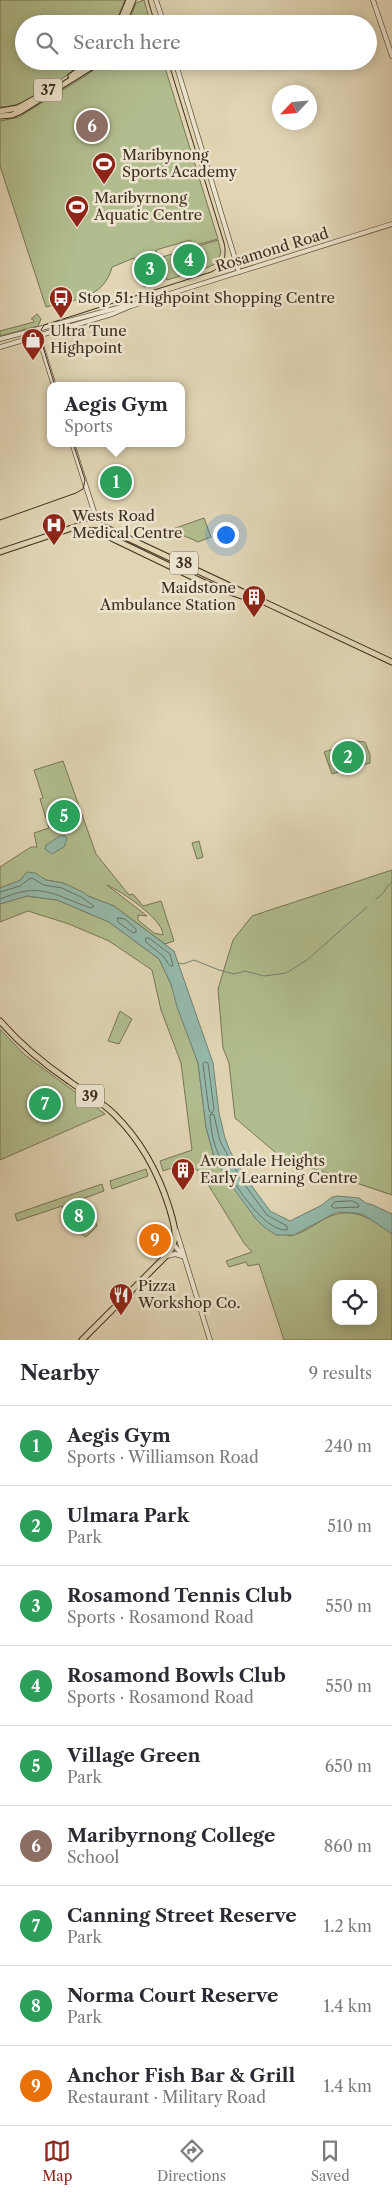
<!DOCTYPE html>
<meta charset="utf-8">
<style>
body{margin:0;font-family:"Libre Caslon Text",serif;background:#f7f7f7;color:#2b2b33}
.controls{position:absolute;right:15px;bottom:15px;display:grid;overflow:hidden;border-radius:10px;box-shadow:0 2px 12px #0003}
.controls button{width:45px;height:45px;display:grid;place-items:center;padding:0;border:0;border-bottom:1px solid #e1e1e2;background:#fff;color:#2b2b33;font:25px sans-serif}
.compass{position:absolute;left:272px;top:85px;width:45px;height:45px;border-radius:50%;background:#fff;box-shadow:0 2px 12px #0003;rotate:244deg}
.you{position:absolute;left:225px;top:534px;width:18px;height:18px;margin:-12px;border:4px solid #fff;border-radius:50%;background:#1a73e8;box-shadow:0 0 0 8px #1a73e833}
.badge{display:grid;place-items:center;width:32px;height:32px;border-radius:50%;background:#8f2418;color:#fff;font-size:16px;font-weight:700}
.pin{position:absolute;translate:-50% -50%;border:2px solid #fff;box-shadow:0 1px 5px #0006}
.popup{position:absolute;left:47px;top:382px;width:138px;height:65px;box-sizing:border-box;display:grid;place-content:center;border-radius:10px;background:#fff;filter:drop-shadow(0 1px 4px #0005);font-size:16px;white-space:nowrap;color:#7c7c81}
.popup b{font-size:19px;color:#2b2b33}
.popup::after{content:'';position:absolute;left:50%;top:100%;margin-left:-10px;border:10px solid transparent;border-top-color:#fff}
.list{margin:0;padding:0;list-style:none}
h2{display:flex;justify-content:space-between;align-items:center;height:65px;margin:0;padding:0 20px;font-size:21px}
h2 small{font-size:16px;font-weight:400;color:#7c7c81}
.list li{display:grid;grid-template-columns:32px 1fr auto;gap:15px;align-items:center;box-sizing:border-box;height:80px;padding:0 20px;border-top:1px solid #e1e1e2}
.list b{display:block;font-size:19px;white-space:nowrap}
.list p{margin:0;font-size:16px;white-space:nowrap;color:#7c7c81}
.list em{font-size:16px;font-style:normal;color:#7c7c81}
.icon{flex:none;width:28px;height:28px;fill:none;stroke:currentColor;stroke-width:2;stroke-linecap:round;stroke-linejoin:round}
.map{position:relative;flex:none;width:392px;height:1340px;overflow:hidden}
.search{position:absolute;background:#fff;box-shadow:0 2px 12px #0003;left:15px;right:15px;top:15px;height:55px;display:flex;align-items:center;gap:12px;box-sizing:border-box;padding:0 18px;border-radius:28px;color:#7c7c81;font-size:19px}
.sheet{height:785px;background:#fff}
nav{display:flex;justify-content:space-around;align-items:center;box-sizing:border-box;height:70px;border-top:1px solid #e1e1e2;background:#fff;font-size:14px;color:#7c7c81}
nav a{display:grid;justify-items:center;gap:2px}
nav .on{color:#8f2418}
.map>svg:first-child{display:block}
.green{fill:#b1bd8e;stroke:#777656;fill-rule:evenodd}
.water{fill:#95b9aa;stroke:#728172}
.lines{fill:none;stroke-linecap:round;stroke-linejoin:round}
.shore{stroke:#697464;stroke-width:1}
.stream{stroke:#728172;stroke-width:1}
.tertiary-casing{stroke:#665843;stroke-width:5.5}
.primary-casing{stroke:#3d2e1d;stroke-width:7}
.tertiary{stroke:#ece4ce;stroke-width:4}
.primary{stroke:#e1d5b4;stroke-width:5}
.tram{stroke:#3d2e1d;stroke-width:1}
.labels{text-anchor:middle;stroke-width:5;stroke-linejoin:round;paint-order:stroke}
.shield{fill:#ece4ce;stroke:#726552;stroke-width:1}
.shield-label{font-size:14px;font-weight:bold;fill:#3d2e1d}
.poi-label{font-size:15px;fill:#3d2e1d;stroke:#ece4ce;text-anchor:start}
.street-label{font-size:15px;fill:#3d2e1d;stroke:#ece4ce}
</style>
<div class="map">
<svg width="392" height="1340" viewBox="0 0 392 1340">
<rect width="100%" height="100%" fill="#e1d5b4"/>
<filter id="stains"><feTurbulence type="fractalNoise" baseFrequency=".004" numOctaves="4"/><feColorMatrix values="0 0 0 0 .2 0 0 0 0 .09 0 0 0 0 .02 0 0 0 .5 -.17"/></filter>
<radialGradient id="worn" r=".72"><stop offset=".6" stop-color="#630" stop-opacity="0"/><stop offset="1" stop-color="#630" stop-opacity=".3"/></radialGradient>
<g class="green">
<path d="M0 0H125L115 24H24V61H87C66 75 25 109 0 107Z"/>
<path d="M144 0 151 24H128L136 3Z"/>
<path d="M105 61H163L218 239 193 246 190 240 156 250 165 280 144 287 134 258 112 267C104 299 73 300 46 307L0 166V121L19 117 87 75Z"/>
<path d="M218 240 221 252 217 263 209 267 167 280 159 258Z"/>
<path d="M37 314 41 319 38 326 0 336V331L34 322 33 319H31Z"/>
<path d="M204 518 211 537 198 542 185 536 173 540 170 530Z"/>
<path d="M357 741 365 742 370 755V763L332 774 324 752C337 747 345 748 357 741Z"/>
<path d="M63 761 96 854 129 895 133 894 143 906 161 901 174 941 165 944 114 906 88 896 63 883 46 880 38 876H24L18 882 0 888V867L31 847H37L34 833 49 828 40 799 43 798 34 770ZM107 885C121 891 163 919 163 935L154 933 138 920V915L147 916Z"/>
<path d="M199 841 203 857 197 859 192 843Z"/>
<path d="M392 870V1195L282 1158 235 1118 229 1063 223 1048 218 989 233 940 252 916Z"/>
<path d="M26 896 57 900 109 922 159 959 171 984 198 1063 206 1127 214 1157 256 1219 289 1236C301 1234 311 1227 321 1221 348 1204 369 1216 392 1234V1340H284L259 1264 248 1266 246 1262 229 1267 226 1261 252 1252 244 1243 201 1173 190 1165 178 1169 177 1166 163 1171 160 1161 192 1150 181 1063 161 1010 152 970 109 941 69 924 28 911 0 922V904ZM336 1284H373V1321H336Z"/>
<path d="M120 1011 132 1019 119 1044 108 1041Z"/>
<path d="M0 1029 25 1055 105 1114 0 1160Z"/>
<path d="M146 1169 148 1176 112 1189 110 1181Z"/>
<path d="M102 1184 104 1191 82 1199 92 1213 97 1226 86 1237 74 1229 75 1226 72 1220H65L62 1206 17 1221 15 1214Z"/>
</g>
<g class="water">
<path d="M60 836H65L67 839 64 847 52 854 45 849 46 845Z"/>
<path d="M28 872 35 873 46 880 63 883 83 892 88 896 114 906 174 951 213 1063 219 1113 225 1138 230 1151 246 1178 270 1211 290 1221 322 1205 332 1197 338 1196 359 1198 366 1203 373 1205 392 1214V1234L364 1215 356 1213 337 1212 294 1235H276L264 1227 256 1219 231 1185 214 1157 206 1127 198 1063 177 1007 171 984 159 959 109 922 57 900 27 896 0 904V888L21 880 25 874Z"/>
</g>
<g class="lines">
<g class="shore">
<path d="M0 892 20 886 29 879 32 878 44 885 62 888 81 897 94 906 91 908C69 901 50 888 27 891 18 892 8 896 0 899"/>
<path d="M118 918 125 919 136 929V932L133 933 118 922Z"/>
<path d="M146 938H149L170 954 173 966H170L163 956 146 942Z"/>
<path d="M205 1062 208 1063 214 1109 212 1113 209 1111 203 1064Z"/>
<path d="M211 1114 214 1115 220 1141 242 1181 267 1215 287 1226V1230C262 1232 229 1176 219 1155 213 1143 211 1130 210 1117Z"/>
<path d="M352 1201 358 1204 359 1207 334 1208 331 1206 335 1202Z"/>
</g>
<g class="stream">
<path d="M376 899C387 892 384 888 392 882"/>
<path d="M179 963 183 964 194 960 219 970 234 974 245 971 264 976 286 973 307 960 367 907"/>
</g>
<g class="tertiary-casing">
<g id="tertiary">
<path d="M156 0 164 24"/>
<path d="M373 0 392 56"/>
<path d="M175 61 239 272"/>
<path d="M38 335 54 386"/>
<path d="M0 339 125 306H131L392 224"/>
<path d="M0 347 112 314 131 306"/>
<path d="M72 443 98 524"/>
<path d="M176 1230 210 1340"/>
<path d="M174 1245 184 1257"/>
<path d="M167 1256 175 1254 182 1256"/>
</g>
</g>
<g class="primary-casing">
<g id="primary">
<path d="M119 24 129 0"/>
<path d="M123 24 133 0"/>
<path d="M71 76 93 61"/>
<path d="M0 111 18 108 45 93"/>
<path d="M0 116 12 115 21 111 101 61"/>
<path d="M75 530 99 532 207 584 256 601"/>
<path d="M0 552 84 524 100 525 392 662"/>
<path d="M0 1021C20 1044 44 1064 69 1081 84 1092 102 1102 115 1115 142 1142 158 1172 169 1207 174 1224 180 1239 168 1254L82 1340"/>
</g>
</g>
<use href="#tertiary" class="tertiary"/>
<use href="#primary" class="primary"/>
<g class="tram">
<path d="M148 0 155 24"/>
<path d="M55 386 40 337 41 330 44 325 211 272C224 266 227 256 224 243L168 61"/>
<path d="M0 520 76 493 83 489 85 480 73 443"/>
</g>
</g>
<defs>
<g id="stadium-pin" transform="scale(1.25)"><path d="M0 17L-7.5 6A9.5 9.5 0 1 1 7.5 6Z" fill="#8f2418" stroke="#ece4ce"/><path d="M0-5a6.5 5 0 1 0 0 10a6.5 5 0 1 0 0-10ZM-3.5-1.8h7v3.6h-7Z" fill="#fff"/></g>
<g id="bus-pin" transform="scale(1.25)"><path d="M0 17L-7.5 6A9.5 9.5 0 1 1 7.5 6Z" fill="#8f2418" stroke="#ece4ce"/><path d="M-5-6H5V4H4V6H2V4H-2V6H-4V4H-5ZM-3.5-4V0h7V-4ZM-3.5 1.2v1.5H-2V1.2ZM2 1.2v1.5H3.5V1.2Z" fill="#fff"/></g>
<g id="shop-pin" transform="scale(1.25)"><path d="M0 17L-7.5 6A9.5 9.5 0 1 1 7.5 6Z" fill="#8f2418" stroke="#ece4ce"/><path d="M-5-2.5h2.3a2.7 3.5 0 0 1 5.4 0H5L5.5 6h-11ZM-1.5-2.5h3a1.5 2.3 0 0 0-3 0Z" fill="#fff"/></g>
<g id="hospital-pin" transform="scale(1.25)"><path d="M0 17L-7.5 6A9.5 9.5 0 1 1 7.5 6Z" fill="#8f2418" stroke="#ece4ce"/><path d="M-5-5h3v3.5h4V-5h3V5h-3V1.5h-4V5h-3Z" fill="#fff"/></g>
<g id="building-pin" transform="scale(1.25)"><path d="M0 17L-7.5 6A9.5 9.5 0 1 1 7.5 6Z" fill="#8f2418" stroke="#ece4ce"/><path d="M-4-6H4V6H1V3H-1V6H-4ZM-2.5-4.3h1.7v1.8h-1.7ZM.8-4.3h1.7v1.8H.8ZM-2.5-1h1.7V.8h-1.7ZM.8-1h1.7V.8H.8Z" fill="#fff"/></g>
<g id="restaurant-pin" transform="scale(1.25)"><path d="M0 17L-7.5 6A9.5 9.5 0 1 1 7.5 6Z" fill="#8f2418" stroke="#ece4ce"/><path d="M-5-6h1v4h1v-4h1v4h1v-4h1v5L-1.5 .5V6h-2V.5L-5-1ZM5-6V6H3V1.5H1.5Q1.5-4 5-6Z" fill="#fff"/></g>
</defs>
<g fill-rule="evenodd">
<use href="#stadium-pin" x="104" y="164"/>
<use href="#stadium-pin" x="77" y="207"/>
<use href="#bus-pin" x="61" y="298"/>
<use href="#shop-pin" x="33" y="340"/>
<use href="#hospital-pin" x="54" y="525"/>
<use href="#building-pin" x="254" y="597"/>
<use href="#building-pin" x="183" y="1170"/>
<use href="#restaurant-pin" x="121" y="1295"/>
</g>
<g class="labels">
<g class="shield">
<rect x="34" y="78.5" width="28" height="23" rx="4"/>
<rect x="170" y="551.5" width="28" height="23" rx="4"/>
<rect x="76" y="1084.5" width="28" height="23" rx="4"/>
</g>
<g class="shield-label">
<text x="48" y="95">37</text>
<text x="184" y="568">38</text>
<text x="90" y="1101">39</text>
</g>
<g class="poi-label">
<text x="122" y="160">Maribynong<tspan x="122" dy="17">Sports Academy</tspan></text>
<text x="94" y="203">Maribyrnong<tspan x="94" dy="17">Aquatic Centre</tspan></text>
<text x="78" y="303">Stop 51: Highpoint Shopping Centre</text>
<text x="50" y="336">Ultra Tune<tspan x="50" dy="17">Highpoint</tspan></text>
<text x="72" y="521">Wests Road<tspan x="72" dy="17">Medical Centre</tspan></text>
<text x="236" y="593" text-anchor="end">Maidstone<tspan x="236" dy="17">Ambulance Station</tspan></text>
<text x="200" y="1166">Avondale Heights<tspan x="200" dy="17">Early Learning Centre</tspan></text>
<text x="138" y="1291">Pizza<tspan x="138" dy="17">Workshop Co.</tspan></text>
</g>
<g class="street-label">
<text transform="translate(272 250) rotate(-17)" y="5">Rosamond Road</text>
</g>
</g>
<rect width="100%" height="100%" filter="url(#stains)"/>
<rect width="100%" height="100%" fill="url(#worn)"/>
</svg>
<div class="controls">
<button><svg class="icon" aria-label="locate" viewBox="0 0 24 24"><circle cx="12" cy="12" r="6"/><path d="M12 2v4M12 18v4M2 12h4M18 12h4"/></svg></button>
</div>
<svg class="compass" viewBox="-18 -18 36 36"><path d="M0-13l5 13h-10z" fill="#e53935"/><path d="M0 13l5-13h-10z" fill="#7c7c81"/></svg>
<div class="you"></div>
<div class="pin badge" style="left:116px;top:482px;background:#2e9e5b">1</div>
<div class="popup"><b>Aegis Gym</b>Sports</div>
<div class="pin badge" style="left:348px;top:757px;background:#2e9e5b">2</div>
<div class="pin badge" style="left:150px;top:269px;background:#2e9e5b">3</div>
<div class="pin badge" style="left:189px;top:260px;background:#2e9e5b">4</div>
<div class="pin badge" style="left:64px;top:816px;background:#2e9e5b">5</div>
<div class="pin badge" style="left:92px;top:126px;background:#8d6e63">6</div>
<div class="pin badge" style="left:45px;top:1104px;background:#2e9e5b">7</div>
<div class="pin badge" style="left:79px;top:1216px;background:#2e9e5b">8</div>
<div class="pin badge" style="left:155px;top:1240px;background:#e8710a">9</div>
<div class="search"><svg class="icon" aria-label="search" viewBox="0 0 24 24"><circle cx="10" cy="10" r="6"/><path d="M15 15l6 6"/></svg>Search here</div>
</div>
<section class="sheet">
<h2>Nearby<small>9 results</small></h2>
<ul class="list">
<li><span class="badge" style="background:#2e9e5b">1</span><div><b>Aegis Gym</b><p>Sports · Williamson Road</p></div><em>240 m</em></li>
<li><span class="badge" style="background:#2e9e5b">2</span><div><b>Ulmara Park</b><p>Park</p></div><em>510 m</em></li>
<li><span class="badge" style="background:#2e9e5b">3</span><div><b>Rosamond Tennis Club</b><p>Sports · Rosamond Road</p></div><em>550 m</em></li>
<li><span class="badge" style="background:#2e9e5b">4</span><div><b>Rosamond Bowls Club</b><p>Sports · Rosamond Road</p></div><em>550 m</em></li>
<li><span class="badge" style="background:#2e9e5b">5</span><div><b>Village Green</b><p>Park</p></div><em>650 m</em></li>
<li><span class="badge" style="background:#8d6e63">6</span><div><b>Maribyrnong College</b><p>School</p></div><em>860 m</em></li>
<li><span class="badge" style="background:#2e9e5b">7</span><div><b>Canning Street Reserve</b><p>Park</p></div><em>1.2 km</em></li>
<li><span class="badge" style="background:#2e9e5b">8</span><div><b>Norma Court Reserve</b><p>Park</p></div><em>1.4 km</em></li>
<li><span class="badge" style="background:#e8710a">9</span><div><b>Anchor Fish Bar &amp; Grill</b><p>Restaurant · Military Road</p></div><em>1.4 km</em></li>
</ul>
</section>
<nav>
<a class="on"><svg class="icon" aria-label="map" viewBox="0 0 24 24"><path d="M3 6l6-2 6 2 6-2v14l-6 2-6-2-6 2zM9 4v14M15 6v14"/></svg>Map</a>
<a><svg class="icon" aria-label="directions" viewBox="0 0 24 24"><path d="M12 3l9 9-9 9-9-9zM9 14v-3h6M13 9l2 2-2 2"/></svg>Directions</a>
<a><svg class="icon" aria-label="saved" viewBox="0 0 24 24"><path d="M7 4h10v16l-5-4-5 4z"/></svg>Saved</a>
</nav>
